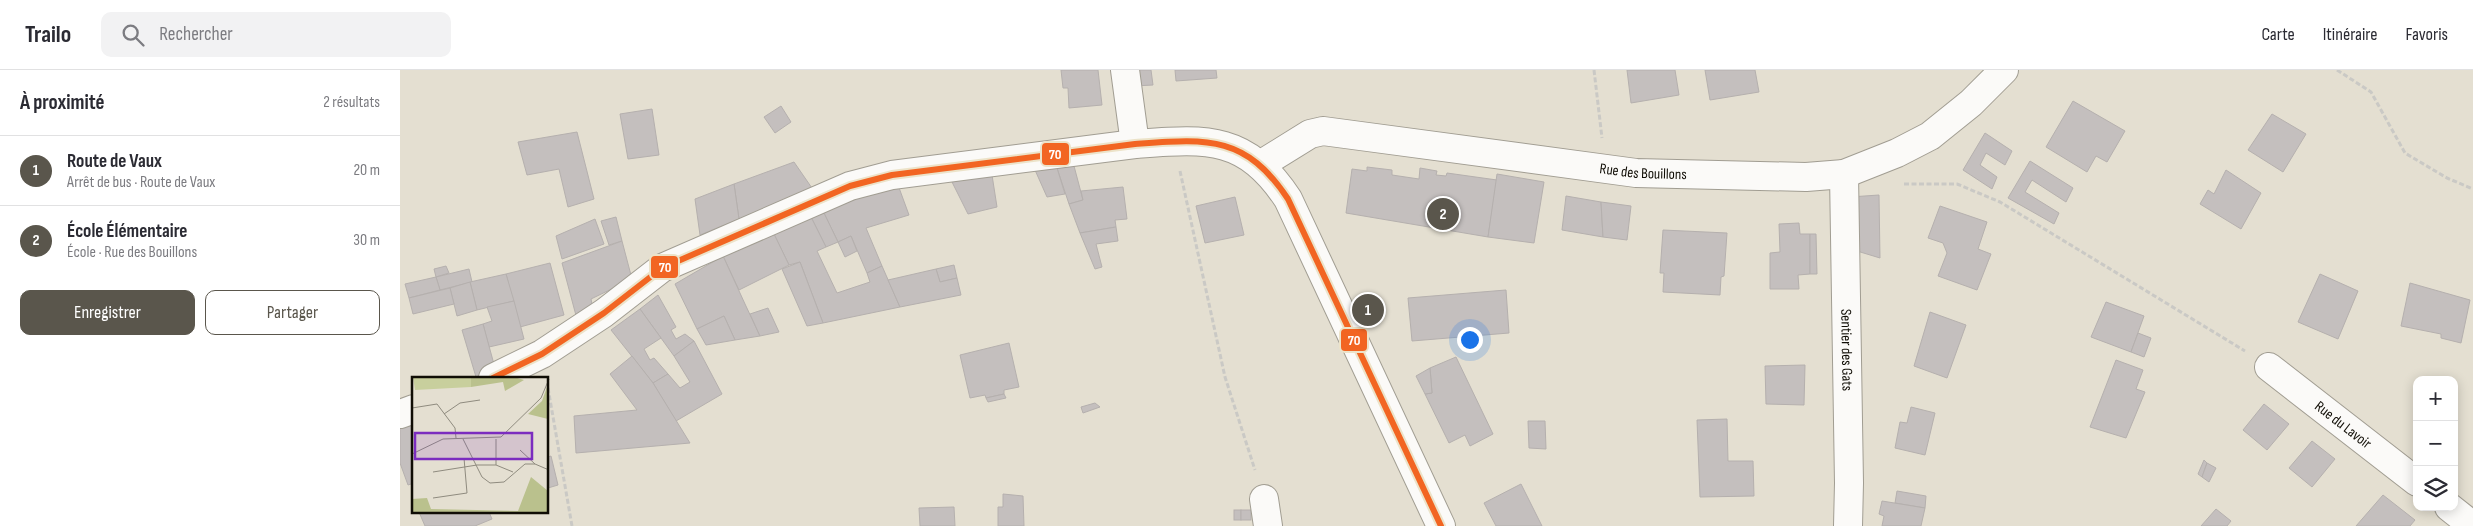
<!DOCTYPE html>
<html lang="fr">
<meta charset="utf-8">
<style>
body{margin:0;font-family:"Sofia Sans Condensed",sans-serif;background:#f2f2f3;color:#2b2b33}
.controls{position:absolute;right:15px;bottom:15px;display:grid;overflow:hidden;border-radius:10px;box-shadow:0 2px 12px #0003}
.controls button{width:45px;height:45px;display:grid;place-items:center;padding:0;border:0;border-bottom:1px solid #e1e1e2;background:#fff;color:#2b2b33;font:25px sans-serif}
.you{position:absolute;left:1069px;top:269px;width:18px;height:18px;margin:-12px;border:4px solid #fff;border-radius:50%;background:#1a73e8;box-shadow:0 0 0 8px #1a73e833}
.badge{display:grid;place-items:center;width:32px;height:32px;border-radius:50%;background:#5a564c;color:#fff;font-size:16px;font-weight:700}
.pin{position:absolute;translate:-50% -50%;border:2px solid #fff;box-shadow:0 1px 5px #0006}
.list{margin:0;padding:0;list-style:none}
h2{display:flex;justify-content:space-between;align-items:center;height:65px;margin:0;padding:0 20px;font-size:21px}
h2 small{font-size:16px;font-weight:400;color:#7c7c81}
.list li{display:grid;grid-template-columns:32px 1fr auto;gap:15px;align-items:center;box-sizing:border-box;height:70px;padding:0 20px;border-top:1px solid #e1e1e2}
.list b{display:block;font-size:19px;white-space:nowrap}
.list p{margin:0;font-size:16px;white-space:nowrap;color:#7c7c81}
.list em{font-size:16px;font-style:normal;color:#7c7c81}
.actions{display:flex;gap:10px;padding:15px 20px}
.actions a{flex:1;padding:11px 0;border:1px solid #5a564c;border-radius:10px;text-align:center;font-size:18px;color:#5a564c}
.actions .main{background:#5a564c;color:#fff}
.icon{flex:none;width:28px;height:28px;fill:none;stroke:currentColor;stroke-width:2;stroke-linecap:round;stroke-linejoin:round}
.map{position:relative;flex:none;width:2073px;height:456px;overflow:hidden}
header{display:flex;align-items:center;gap:30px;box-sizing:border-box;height:70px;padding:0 25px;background:#fff;border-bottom:1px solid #e1e1e2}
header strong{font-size:24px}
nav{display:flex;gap:28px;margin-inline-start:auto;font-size:18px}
.search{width:350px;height:45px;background:#f2f2f3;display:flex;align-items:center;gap:12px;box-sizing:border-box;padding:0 18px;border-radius:10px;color:#7c7c81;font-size:19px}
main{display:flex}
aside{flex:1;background:#fff}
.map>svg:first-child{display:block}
.building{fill:#c4bfbe;stroke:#b5b0ae}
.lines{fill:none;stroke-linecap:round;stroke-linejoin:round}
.minor-casing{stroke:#a19d92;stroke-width:30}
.tertiary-casing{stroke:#a19d92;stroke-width:30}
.path{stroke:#cac9c5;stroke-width:3;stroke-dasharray:5 2.5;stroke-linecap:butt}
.minor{stroke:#fbfaf8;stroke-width:28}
.tertiary{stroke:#fbfaf8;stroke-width:28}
.bus-1-casing{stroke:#ece3c9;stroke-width:10}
.bus-1{stroke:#f26522;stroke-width:6}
.labels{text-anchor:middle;stroke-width:5;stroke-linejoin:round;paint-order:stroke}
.street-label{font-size:15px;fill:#100d05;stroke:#ece3c9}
.inset-road{fill:none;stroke:#8f8b7f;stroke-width:1}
.view{fill:#7b2cbf;fill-opacity:0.15;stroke:#7b2cbf;stroke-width:2.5}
.inset-edge{fill:none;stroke:#100d05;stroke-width:2.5}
.line-badge{stroke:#ece3c9;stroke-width:2}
.badge-label{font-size:14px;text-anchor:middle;font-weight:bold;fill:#fff}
</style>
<header>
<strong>Trailo</strong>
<div class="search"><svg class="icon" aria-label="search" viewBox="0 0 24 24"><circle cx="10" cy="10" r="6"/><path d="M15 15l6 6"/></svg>Rechercher</div>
<nav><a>Carte</a><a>Itinéraire</a><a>Favoris</a></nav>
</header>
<main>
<aside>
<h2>À proximité<small>2 résultats</small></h2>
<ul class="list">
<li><span class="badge">1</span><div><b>Route de Vaux</b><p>Arrêt de bus · Route de Vaux</p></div><em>20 m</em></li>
<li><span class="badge">2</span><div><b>École Élémentaire</b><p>École · Rue des Bouillons</p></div><em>30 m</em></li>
</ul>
<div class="actions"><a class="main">Enregistrer</a><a>Partager</a></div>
</aside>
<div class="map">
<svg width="2073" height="456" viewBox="0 0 2073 456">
<rect width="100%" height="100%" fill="#e4dfd1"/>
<g class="building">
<path d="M661 0H698L702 35 669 38 668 18H663Z"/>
<path d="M732 0H751L753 15 734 16Z"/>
<path d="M775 0H816L817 8 776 11Z"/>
<path d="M1227 0H1275L1279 25 1231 33Z"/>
<path d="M1305 0H1355L1359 22 1310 30Z"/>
<path d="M1673 31 1725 61 1707 92 1696 86 1687 102 1646 77Z"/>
<path d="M381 36 391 52 375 63 364 47Z"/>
<path d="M252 39 259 85 228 89 220 44Z"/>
<path d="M1872 44 1906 64 1883 102 1848 80Z"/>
<path d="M177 62 194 129 168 137 159 99 127 105 118 72Z"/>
<path d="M1585 63 1612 81 1605 95 1586 83 1580 95 1597 107 1592 119 1563 100Z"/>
<path d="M1630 91 1673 118 1666 132 1632 110 1625 122 1659 143 1654 154 1608 128Z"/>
<path d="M394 92 414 121 339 149 334 114Z"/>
<path d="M674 96 683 130 669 134 657 98Z"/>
<path d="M967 97 992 100V105L1019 109 1020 98 1037 101 1036 105 1046 106 1047 103 1097 110 1088 167 946 143 952 99 967 101Z"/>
<path d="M657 98 665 124 647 127 635 100Z"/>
<path d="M1826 100 1861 123 1841 159 1800 134 1808 120 1814 124Z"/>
<path d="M1097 104 1144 112 1134 173 1088 167Z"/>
<path d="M592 105 597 137 568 144 552 112Z"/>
<path d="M334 114 339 149 300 165 295 129Z"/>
<path d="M498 115 509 145 466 158 482 196 467 203 451 166 438 172 423 141 461 124Z"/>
<path d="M723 117 727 149 715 150 716 157 680 163 669 134 683 130 681 121Z"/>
<path d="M1479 125 1480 188 1457 181 1450 127Z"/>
<path d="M1166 126 1201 132 1203 167 1162 160Z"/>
<path d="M835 127 844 165 805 173 796 136Z"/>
<path d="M1201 132 1231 136 1227 170 1203 167Z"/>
<path d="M1540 136 1587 152 1578 179 1591 184 1577 220 1538 206 1547 183 1543 173 1528 168Z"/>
<path d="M423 141 438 172 426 177 411 147Z"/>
<path d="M216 147 222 171 209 175 201 151Z"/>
<path d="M411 147 426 177 417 181 437 223 470 212 467 203 482 196 500 237 423 253 400 192 389 195 374 164Z"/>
<path d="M195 149 204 174 162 189 156 166Z"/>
<path d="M1399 153 1400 164H1410V204L1398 205 1399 219H1370V183L1380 182 1379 154Z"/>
<path d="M716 157 718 171 696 174 702 197 695 199 680 163Z"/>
<path d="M1263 160 1327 163 1324 206 1321 207 1320 225 1263 222 1264 203H1260Z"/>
<path d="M374 164 389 195 339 220 323 186Z"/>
<path d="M1410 164H1416L1417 204H1410Z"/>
<path d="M451 166 457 181 445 187 438 172Z"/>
<path d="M222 171 232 209 191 229 194 244 178 253 162 193Z"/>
<path d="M323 186 345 234 360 266 335 270 324 246 297 259 275 214Z"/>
<path d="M400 192 423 253 407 256 382 199Z"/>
<path d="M150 193 164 245 120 257 106 204Z"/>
<path d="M554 195 557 208 540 212 536 199Z"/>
<path d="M46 196 49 203 36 207 34 199Z"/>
<path d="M69 199 72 212 40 220 36 207Z"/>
<path d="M536 199 540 212 557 208 561 225 500 237 488 210Z"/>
<path d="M106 204 114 231 77 240 70 212Z"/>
<path d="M1920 204 1958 221 1938 269 1898 252Z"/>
<path d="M36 207 40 220 9 228 5 214Z"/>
<path d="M70 212 77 240 57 246 50 218Z"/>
<path d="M2010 213 2070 230 2061 273 2041 268V264L2001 256Z"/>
<path d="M50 218 54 234 13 244 9 228Z"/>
<path d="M1106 220 1109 263 1012 271 1008 228Z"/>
<path d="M258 225 276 257 271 260 276 269 285 264 294 271 274 286 240 239Z"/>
<path d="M114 231 124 269 89 277 83 254 92 251 87 237Z"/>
<path d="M1706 232 1744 246 1731 282 1691 267Z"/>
<path d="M368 238 379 262 360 266 350 244Z"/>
<path d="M240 239 261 268 244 279 250 290 254 288 268 304 253 313 211 260Z"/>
<path d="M1530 242 1566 255 1547 308 1514 296Z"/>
<path d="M324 246 335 270 306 275 297 259Z"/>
<path d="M83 254 95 298 76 307 62 260Z"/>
<path d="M1738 263 1751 268 1744 287 1731 282Z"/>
<path d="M294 271 322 324 276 351 253 313 268 304 280 318 290 312 274 286Z"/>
<path d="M609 273 619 317 604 320V324L586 328 585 325 570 328 560 285Z"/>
<path d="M232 286 253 313 290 373 176 383 174 346 237 340 210 304Z"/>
<path d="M1056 287 1093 364 1070 376 1065 365 1049 373 1025 324 1032 323 1030 298Z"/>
<path d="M1716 290 1743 300 1736 319 1745 322 1726 368 1690 357Z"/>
<path d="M1405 295 1404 335 1366 334 1365 296Z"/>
<path d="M1030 298 1032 323 1025 324 1016 306Z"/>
<path d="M604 324 606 328 588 332 586 328Z"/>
<path d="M695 333 700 337 683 343 681 337Z"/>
<path d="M1864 334 1889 354 1867 380 1843 360Z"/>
<path d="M1511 337 1535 343 1525 385 1495 378 1500 352 1507 353Z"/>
<path d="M1327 349 1328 391H1353L1354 426 1300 427 1297 350Z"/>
<path d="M1128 351H1145L1146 379 1129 378Z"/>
<path d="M14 355V413L8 415 0 393V358Z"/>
<path d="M1912 371 1935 389 1912 417 1889 398Z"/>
<path d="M151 386 158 415 148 418V387Z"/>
<path d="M1804 390 1807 393 1802 407 1798 404Z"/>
<path d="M1807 393 1816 398 1809 412 1802 407Z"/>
<path d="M1121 414 1142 456H1096L1084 433Z"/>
<path d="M1497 421 1526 426 1525 438 1495 433Z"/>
<path d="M603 424 623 426 624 456H598V437H603Z"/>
<path d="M1983 425 2015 450 2010 456H1956Z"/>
<path d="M1482 431 1525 438 1521 456H1482L1484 446 1479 444Z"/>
<path d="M554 437 555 456H520L519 438Z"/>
<path d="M1816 439 1831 451 1827 456H1801Z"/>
<rect x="834" y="440" width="7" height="10"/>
<rect x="841" y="440" width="10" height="10"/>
<path d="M19 442H89L92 449 75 456H25Z"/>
</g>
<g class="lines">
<g class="minor-casing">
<g id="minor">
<path id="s1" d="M860 95 910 64 923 61 1236 103 1406 107 1444 104 1497 83 1530 66 1571 33 1604 0"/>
<path id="s2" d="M1444 104 1449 413 1448 456"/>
<path id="s3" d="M1869 297 2017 412"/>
<path d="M864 429 868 456"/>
<path d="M2049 437 2073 456"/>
</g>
</g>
<g class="tertiary-casing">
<g id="tertiary">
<path d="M725 0 735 74"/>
<path d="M93 308 142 284 204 243 262 198 450 116 492 105 735 74C806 69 845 64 888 129L1041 456"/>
<path d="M0 344 14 339"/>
</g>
</g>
<g class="path">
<path d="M1194 0 1202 68"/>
<path d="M1937 0 1971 22 2005 83 2047 108 2073 119"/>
<path d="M780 101 825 307 855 400"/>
<path d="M1504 114H1557L1600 132 1845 281"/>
<path d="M148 318 172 456"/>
</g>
<use href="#minor" class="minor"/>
<use href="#tertiary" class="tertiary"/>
<g class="bus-1-casing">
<path id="bus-1" d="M93 308 142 284 204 243 262 198 450 116 492 105 735 74C806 69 845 64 888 129L1041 456"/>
</g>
<use href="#bus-1" class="bus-1"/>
</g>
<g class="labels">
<g class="street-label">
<text dy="5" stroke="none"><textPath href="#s1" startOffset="395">Rue des Bouillons</textPath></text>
<text dy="5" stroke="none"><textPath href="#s2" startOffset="176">Sentier des Gats</textPath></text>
<text dy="5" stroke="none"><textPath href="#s3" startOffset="94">Rue du Lavoir</textPath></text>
</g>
</g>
<g transform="translate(12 307)">
<rect width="136" height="136" fill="#e4dfd1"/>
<path d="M1 0H59V10L3 13Z" fill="#c8cf9d"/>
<path d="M59 0H102L112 3 93 14 91 5 59 10ZM136 7V42L116 37 130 24ZM119 100 136 114V136H0V122L15 121 19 132 106 134Z" fill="#bac18d"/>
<path class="inset-road" d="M0 31 25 27 43 51 44 61M32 37 48 26 68 23M51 62 70 100 78 106 92 105 113 87H123L137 93M84 62V88M108 73 123 87M0 77 31 62 89 60 129 21 137 2M21 95 65 88H84L101 95M21 121 55 116 52 81"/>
<path class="view" d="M3 56H120V82H3Z"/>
<rect width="136" height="136" class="inset-edge"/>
</g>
<g class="line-badge">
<rect x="641" y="72" width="29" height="24" rx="5" fill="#f26522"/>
<rect x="250" y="185" width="29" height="24" rx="5" fill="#f26522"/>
<rect x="940" y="258" width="28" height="24" rx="5" fill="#f26522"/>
</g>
<g class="badge-label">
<text x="655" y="89">70</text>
<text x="265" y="202">70</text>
<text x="954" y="275">70</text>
</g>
</svg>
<div class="controls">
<button>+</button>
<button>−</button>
<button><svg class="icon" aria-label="layers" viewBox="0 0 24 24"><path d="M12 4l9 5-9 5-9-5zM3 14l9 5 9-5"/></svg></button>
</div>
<div class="you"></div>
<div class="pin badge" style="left:968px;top:240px">1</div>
<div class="pin badge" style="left:1043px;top:144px">2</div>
</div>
</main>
